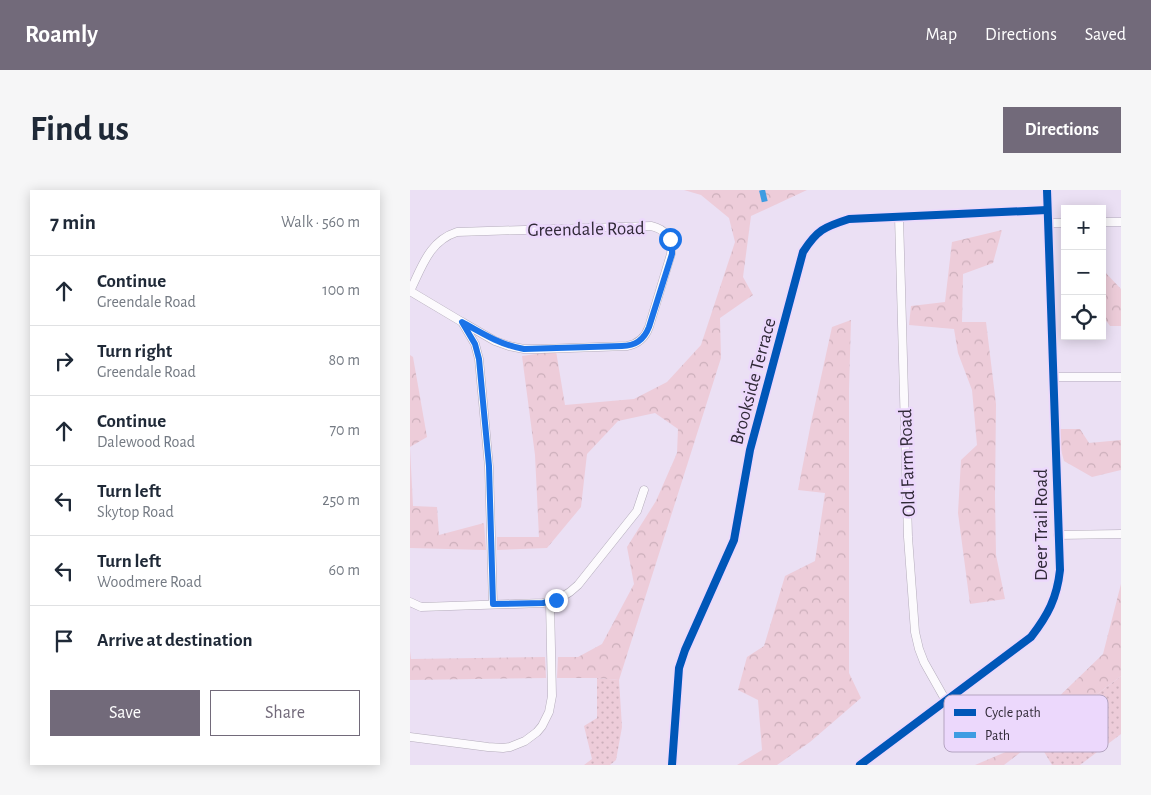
<!DOCTYPE html>
<meta charset="utf-8">
<style>
body{margin:0;font-family:"Alegreya Sans",sans-serif;background:#f6f6f7;color:#1f2937}
.controls{position:absolute;right:15px;top:15px;display:grid;overflow:hidden;border-radius:0px;box-shadow:0 2px 12px #0003}
.controls button{width:45px;height:45px;display:grid;place-items:center;padding:0;border:0;border-bottom:1px solid #e0e1e3;background:#fff;color:#1f2937;font:25px sans-serif}
.stop{position:absolute;width:15px;height:15px;margin:-11px;border:4px solid #1a73e8;border-radius:50%;background:#fff}
.stop.end{background:#1a73e8;border-color:#fff;box-shadow:0 1px 5px #0008}
.list{margin:0;padding:0;list-style:none}
h2{display:flex;justify-content:space-between;align-items:center;height:65px;margin:0;padding:0 20px;font-size:21px}
h2 small{font-size:16px;font-weight:400;color:#747a83}
.list li{display:grid;grid-template-columns:32px 1fr auto;gap:15px;align-items:center;box-sizing:border-box;height:70px;padding:0 20px;border-top:1px solid #e0e1e3}
.list b{display:block;font-size:19px;white-space:nowrap}
.list p{margin:0;font-size:16px;white-space:nowrap;color:#747a83}
.list em{font-size:16px;font-style:normal;color:#747a83}
.actions{display:flex;gap:10px;padding:15px 20px}
.actions a{flex:1;padding:11px 0;border:1px solid #726a7a;border-radius:0px;text-align:center;font-size:18px;color:#726a7a}
.actions .main{background:#726a7a;color:#fff}
.icon{flex:none;width:28px;height:28px;fill:none;stroke:currentColor;stroke-width:2;stroke-linecap:round;stroke-linejoin:round}
.map{position:relative;flex:none;width:711px;height:575px;overflow:hidden;border-radius:0px}
header{display:flex;align-items:center;gap:30px;box-sizing:border-box;height:70px;padding:0 25px;background:#726a7a;color:#fff}
header strong{font-size:24px}
nav{display:flex;gap:28px;margin-inline-start:auto;font-size:18px}
.intro{display:flex;align-items:center;justify-content:space-between;box-sizing:border-box;height:120px;padding:0 30px}
h1{margin:0;font-size:35px}
.button{padding:12px 22px;border-radius:0px;background:#726a7a;color:#fff;font-size:18px;font-weight:700}
main{display:flex;gap:30px;padding:0 30px}
aside{flex:1;background:#fff;border-radius:0px;box-shadow:0 2px 12px #0003}
.map>svg:first-child{display:block}
.grass{fill:url(#grass-dots)}
.forest{fill:url(#forest-crowns)}
.lines{fill:none;stroke-linecap:round;stroke-linejoin:round}
.minor-casing{stroke:#b4acbb;stroke-width:9}
.minor{stroke:#fcfafd;stroke-width:8}
.quiet{stroke:#3e9ce2;stroke-width:6;stroke-dasharray:12 6;stroke-linecap:butt}
.cycleway-casing{stroke:#ecd8fc;stroke-width:11}
.cycleway{stroke:#0057b8;stroke-width:8}
.route{stroke:#1a73e8;stroke-width:6}
.labels{text-anchor:middle;stroke-width:5;stroke-linejoin:round;paint-order:stroke}
.street-label{font-size:19px;fill:#312a38;stroke:#ecd8fc}
.key{fill:#ecd8fc;stroke:#b4a4c1;stroke-width:1}
.key-label{font-size:14px;fill:#312a38}
</style>
<header>
<strong>Roamly</strong>
<nav><a>Map</a><a>Directions</a><a>Saved</a></nav>
</header>
<div class="intro"><h1>Find us</h1><a class="button">Directions</a></div>
<main>
<aside>
<h2>7 min<small>Walk · 560 m</small></h2>
<ul class="list">
<li><svg class="icon" aria-label="ahead" viewBox="0 0 24 24"><path d="M12 20V5M6 11l6-6 6 6"/></svg><div><b>Continue</b><p>Greendale Road</p></div><em>100 m</em></li>
<li><svg class="icon" aria-label="right" viewBox="0 0 24 24"><path d="M7 20v-9h11M14 6l5 5-5 5"/></svg><div><b>Turn right</b><p>Greendale Road</p></div><em>80 m</em></li>
<li><svg class="icon" aria-label="ahead" viewBox="0 0 24 24"><path d="M12 20V5M6 11l6-6 6 6"/></svg><div><b>Continue</b><p>Dalewood Road</p></div><em>70 m</em></li>
<li><svg class="icon" aria-label="left" viewBox="0 0 24 24"><path d="M17 20v-9H6M10 6l-5 5 5 5"/></svg><div><b>Turn left</b><p>Skytop Road</p></div><em>250 m</em></li>
<li><svg class="icon" aria-label="left" viewBox="0 0 24 24"><path d="M17 20v-9H6M10 6l-5 5 5 5"/></svg><div><b>Turn left</b><p>Woodmere Road</p></div><em>60 m</em></li>
<li><svg class="icon" aria-label="arrive" viewBox="0 0 24 24"><path d="M6 21V4h12l-3 4 3 4H6"/></svg><div><b>Arrive at destination</b></div></li>
</ul>
<div class="actions"><a class="main">Save</a><a>Share</a></div>
</aside>
<div class="map">
<svg width="711" height="575" viewBox="0 0 711 575">
<defs>
<pattern id="grass-dots" width="8" height="8" patternUnits="userSpaceOnUse" patternTransform="scale(1.25)"><rect width="8" height="8" fill="#edccd9"/><path d="M2 2h.1M6 6h.1" fill="none" stroke="#ccafbb" stroke-width="1.8" stroke-linecap="round"/></pattern>
<pattern id="forest-crowns" width="20" height="18" patternUnits="userSpaceOnUse" patternTransform="scale(1.25)"><rect width="20" height="18" fill="#edccd9"/><path d="M2 6a3 3 0 1 1 6 0M12 15a3 3 0 1 1 6 0" fill="none" stroke="#ccafbb"/></pattern>
</defs>
<rect width="100%" height="100%" fill="#ebe0f4"/>
<g class="grass">
<path d="M711 486V544L670 575H642L627 550Z"/>
<path d="M187 488 209 490 212 537 206 570 200 575H174L182 569 174 536 187 528Z"/>
</g>
<g class="forest">
<path d="M274 0H397L341 26 333 87 343 105 310 128 311 168 209 490 187 488H147L148 467H168L192 454 224 394 217 357 246 311 267 263 268 239 245 223 208 231 177 264 171 317 137 358 87 360V347H129L125 265 112 166 146 161 155 215 224 209 257 192 291 155 325 52 319 28 291 5Z"/>
<path d="M592 40 583 73 553 84 552 132H576L586 214 585 306 586 365 595 409 560 414 548 323 551 270 567 255 562 200 548 163 544 139 499 135 501 116 535 112 542 52Z"/>
<path d="M692 79 711 99V136H700L692 125Z"/>
<path d="M441 130 439 199V483L451 508 400 552 367 575H327L352 560 348 510 328 500 337 467 354 456 375 386 405 371 415 303 388 300 401 233 422 137Z"/>
<path d="M0 165 3 167 17 247 0 257Z"/>
<path d="M650 239H670L679 253 711 250V280L682 287 654 271 648 249Z"/>
<path d="M0 258 3 316 27 317 29 345 74 333 76 360 0 358Z"/>
<path d="M711 394V486L594 575H565L598 561 590 535 634 521 693 464Z"/>
<path d="M0 461 1 469 135 467 136 488 0 490Z"/>
</g>
<g class="lines">
<g class="minor-casing">
<g id="minor">
<path d="M489 27 498 347 505 442 509 459 514 472 536 511"/>
<path d="M692 32H711"/>
<path d="M638 33H655"/>
<path d="M0 101C12 77 19 51 47 42L241 36C255 39 263 49 261 64L239 137C235 148 228 154 217 156L131 159H114L99 156 85 151 52 132"/>
<path d="M0 101 52 132 65 154 69 169 79 277 83 414"/>
<path d="M643 187H711"/>
<path d="M648 345 711 344"/>
<path d="M0 412 11 417 133 413C147 411 158 405 168 395L227 321 234 300"/>
<path d="M0 547 78 557 93 558 100 557 115 551 127 542 132 536 139 522 142 506 140 412"/>
<path d="M262 575 269 478 275 460 324 350 340 260 393 62C407 40 414 37 439 29L637 20"/>
<path d="M450 575 621 447C638 425 647 408 650 380L637 0"/>
</g>
</g>
<use href="#minor" class="minor"/>
<path class="quiet" d="M352 0 356 17"/>
<g class="cycleway-casing">
<g id="cycleway">
<path d="M262 575 269 478 275 460 324 350 340 260 393 62C407 40 414 37 439 29L637 20"/>
<path d="M450 575 621 447C638 425 647 408 650 380L637 0"/>
</g>
</g>
<use href="#cycleway" class="cycleway"/>
</g>
<g class="lines">
<path class="route" d="M146 410 133 413 83 414 79 276 69 169 65 154 52 132C73 144 91 155 114 159L212 156C225 156 234 150 239 137L262 64V59L260 49"/>
</g>
<g class="labels">
<g class="street-label">
<text transform="translate(176 38) rotate(-1)" y="7">Greendale Road</text>
<text transform="translate(342 191) rotate(-75)" y="7">Brookside Terrace</text>
<text transform="translate(496 273) rotate(-92)" y="7">Old Farm Road</text>
<text transform="translate(630 335) rotate(-90)" y="7">Deer Trail Road</text>
</g>
</g>
<rect x="534" y="505" width="164" height="57" rx="8" class="key"/>
<rect x="544" y="519" width="22" height="7" fill="#0057b8"/>
<rect x="544" y="542" width="22" height="6" fill="#3e9ce2"/>
<g class="key-label">
<text x="575" y="527">Cycle path</text>
<text x="575" y="550">Path</text>
</g>
</svg>
<div class="controls">
<button>+</button>
<button>−</button>
<button><svg class="icon" aria-label="locate" viewBox="0 0 24 24"><circle cx="12" cy="12" r="6"/><path d="M12 2v4M12 18v4M2 12h4M18 12h4"/></svg></button>
</div>
<div class="stop" style="left:260px;top:49px"></div>
<div class="stop end" style="left:146px;top:410px"></div>
</div>
</main>
